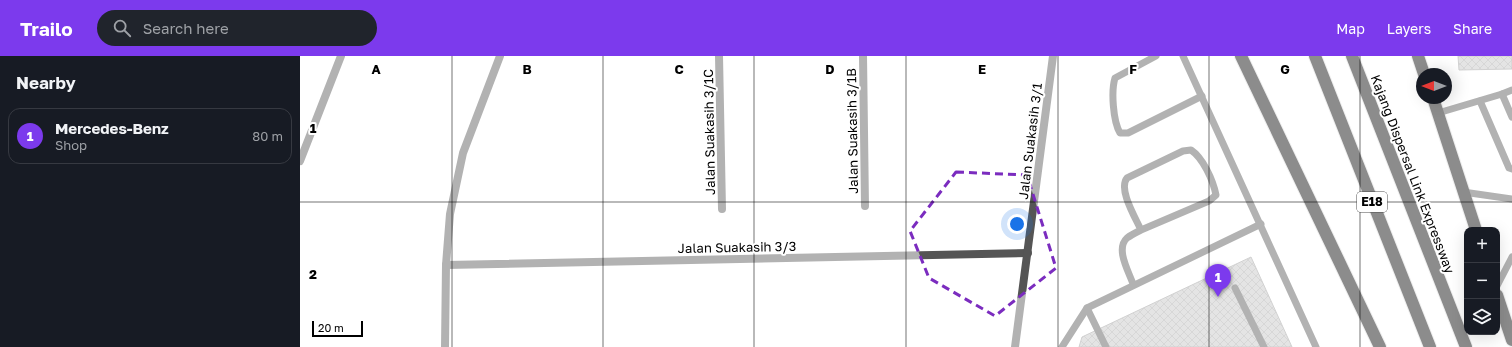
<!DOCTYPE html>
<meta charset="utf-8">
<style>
body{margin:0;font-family:"Golos Text",sans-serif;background:#20242c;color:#f1f3f6}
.controls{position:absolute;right:12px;bottom:12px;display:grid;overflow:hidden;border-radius:8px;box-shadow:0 4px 16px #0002}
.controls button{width:36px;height:36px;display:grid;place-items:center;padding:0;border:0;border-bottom:1px solid #363941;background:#171b24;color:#f1f3f6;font:20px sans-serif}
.compass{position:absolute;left:1116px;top:12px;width:36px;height:36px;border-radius:50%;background:#171b24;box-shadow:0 4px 16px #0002;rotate:270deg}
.scale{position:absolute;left:12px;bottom:10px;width:51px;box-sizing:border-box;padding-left:4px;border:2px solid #000;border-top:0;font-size:11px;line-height:14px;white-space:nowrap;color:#000;-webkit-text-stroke:3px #fff;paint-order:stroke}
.you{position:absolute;left:717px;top:168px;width:14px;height:14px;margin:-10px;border:3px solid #fff;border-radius:50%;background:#1a73e8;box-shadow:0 0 0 6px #1a73e833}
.badge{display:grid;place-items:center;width:26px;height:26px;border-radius:50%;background:#7c3aed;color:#fff;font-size:13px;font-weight:700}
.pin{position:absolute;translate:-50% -33px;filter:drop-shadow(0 1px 2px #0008)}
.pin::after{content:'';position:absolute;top:21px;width:14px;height:12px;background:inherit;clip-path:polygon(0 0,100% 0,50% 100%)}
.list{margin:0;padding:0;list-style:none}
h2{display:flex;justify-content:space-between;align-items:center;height:52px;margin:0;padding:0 16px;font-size:17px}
h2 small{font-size:13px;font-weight:400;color:#9ea1a6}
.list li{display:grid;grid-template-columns:26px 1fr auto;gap:12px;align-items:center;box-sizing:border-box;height:56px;margin:0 8px 8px;padding:0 8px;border:1px solid #363941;border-radius:12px}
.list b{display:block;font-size:15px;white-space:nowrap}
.list p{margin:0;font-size:13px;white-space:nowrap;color:#9ea1a6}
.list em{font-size:13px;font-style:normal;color:#9ea1a6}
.icon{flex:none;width:22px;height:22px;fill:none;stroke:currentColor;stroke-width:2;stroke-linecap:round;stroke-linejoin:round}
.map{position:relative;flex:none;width:1212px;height:291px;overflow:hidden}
header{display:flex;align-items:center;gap:24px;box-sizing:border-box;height:56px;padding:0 20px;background:#7c3aed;color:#fff}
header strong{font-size:19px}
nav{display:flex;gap:22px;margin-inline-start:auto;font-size:14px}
.search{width:280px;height:36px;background:#20242c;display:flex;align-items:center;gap:10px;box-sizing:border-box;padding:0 14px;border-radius:22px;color:#9ea1a6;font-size:15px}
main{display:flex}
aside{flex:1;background:#171b24}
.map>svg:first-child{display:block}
.building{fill:url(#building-cross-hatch);stroke:#999}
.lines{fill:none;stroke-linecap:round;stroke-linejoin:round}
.highway-casing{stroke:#dbdbdb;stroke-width:14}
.lane{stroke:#555;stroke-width:7}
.street{stroke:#555;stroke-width:8}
.highway{stroke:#000;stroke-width:12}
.marked{fill:none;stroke:#7b2cbf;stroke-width:3;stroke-dasharray:8 5;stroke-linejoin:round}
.grid{fill:none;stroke:#000;stroke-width:1;stroke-opacity:0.55}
.labels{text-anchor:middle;stroke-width:4;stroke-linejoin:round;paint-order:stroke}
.shield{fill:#fff;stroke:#4c4c4c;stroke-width:1}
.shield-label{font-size:12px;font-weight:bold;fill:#000}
.street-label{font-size:13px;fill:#000;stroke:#fff}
.grid-label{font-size:13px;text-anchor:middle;font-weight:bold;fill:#000;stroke:#fff;stroke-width:4;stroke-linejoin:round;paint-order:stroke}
</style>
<header>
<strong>Trailo</strong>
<div class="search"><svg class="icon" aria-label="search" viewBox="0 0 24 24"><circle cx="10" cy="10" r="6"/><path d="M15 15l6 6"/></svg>Search here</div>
<nav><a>Map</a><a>Layers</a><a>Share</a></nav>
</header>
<main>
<aside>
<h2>Nearby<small></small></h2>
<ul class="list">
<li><span class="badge">1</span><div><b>Mercedes-Benz</b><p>Shop</p></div><em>80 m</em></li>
</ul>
</aside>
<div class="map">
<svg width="1212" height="291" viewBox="0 0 1212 291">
<defs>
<pattern id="building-cross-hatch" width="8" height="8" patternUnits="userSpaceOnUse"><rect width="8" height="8" fill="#c4c4c4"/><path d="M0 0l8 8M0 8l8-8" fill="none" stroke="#a7a7a7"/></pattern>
</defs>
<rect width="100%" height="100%" fill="#fff"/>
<g class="building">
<path d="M1158 0H1212V13L1159 14Z"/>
<path d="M951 201 992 291H779L782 281Z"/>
</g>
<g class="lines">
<g class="highway-casing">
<g id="highway">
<path d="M941 0 1080 291"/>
<path d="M1015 0 1130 291"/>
<path d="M1052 0 1166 291"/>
<path d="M1118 0 1124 18"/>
<path d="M1133 42 1176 174"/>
<path d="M1197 239 1212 284"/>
</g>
</g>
<g class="lane">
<path d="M856 0 815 22C811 35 813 65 820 77H828L902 40"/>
<path d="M883 0 1016 291"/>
<path d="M1202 38 1212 34"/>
<path d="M1180 45 1209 112 1212 113"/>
<path d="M1138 57 1202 38 1212 61"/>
<path d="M1163 136 1212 143"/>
<path d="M833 228C829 216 815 193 827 182 831 179 837 176 841 174 835 161 818 133 827 122L883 95 891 94C903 102 913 124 916 139L909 145 841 174"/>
<path d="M1197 230 1212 201"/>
<path d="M935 232 964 291"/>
<path d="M787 252 806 291"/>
<path d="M762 291 787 252 961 168"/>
</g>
<g class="street">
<path d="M419 0 422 153"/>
<path d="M563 0 565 150"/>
<path d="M0 105 41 0"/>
<path d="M146 209 728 197"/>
<path d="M145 291 146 209 150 158 163 97 200 0"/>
<path d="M715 291 753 0"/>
</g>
<use href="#highway" class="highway"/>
</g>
<path d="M0 0H1212V291H0ZM656 116 727 119 756 212 695 260 629 222 610 175Z" fill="#fff" fill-opacity=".55" fill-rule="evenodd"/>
<path class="marked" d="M656 116 727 119 756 212 695 260 629 222 610 175Z"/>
<path class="grid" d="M152 0V291M303 0V291M454 0V291M606 0V291M758 0V291M909 0V291M1060 0V291M0 146H1212"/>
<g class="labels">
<rect class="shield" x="1057" y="136" width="30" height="20" rx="3"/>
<g class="shield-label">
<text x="1072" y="150">E18</text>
</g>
<g class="street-label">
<text transform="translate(552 75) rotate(-91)" y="5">Jalan Suakasih 3/1B</text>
<text transform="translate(409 76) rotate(-91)" y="5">Jalan Suakasih 3/1C</text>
<text transform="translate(730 85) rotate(-83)" y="5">Jalan Suakasih 3/1</text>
<text transform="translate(1113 118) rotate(69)" y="5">Kajang Dispersal Link Expressway</text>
<text transform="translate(437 191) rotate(-1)" y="5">Jalan Suakasih 3/3</text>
</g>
</g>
<g class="grid-label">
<text x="76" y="18">A</text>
<text x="227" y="18">B</text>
<text x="379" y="18">C</text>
<text x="530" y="18">D</text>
<text x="682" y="18">E</text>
<text x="833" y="18">F</text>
<text x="985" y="18">G</text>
<text x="13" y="77">1</text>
<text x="13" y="223">2</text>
</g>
</svg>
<div class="controls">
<button>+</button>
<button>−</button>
<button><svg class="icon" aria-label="layers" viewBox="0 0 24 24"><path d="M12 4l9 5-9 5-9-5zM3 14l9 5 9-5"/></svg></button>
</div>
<svg class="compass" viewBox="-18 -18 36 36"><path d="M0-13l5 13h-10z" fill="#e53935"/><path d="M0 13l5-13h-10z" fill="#9ea1a6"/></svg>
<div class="scale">20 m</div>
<div class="you"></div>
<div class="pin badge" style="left:918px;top:241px">1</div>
</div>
</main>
